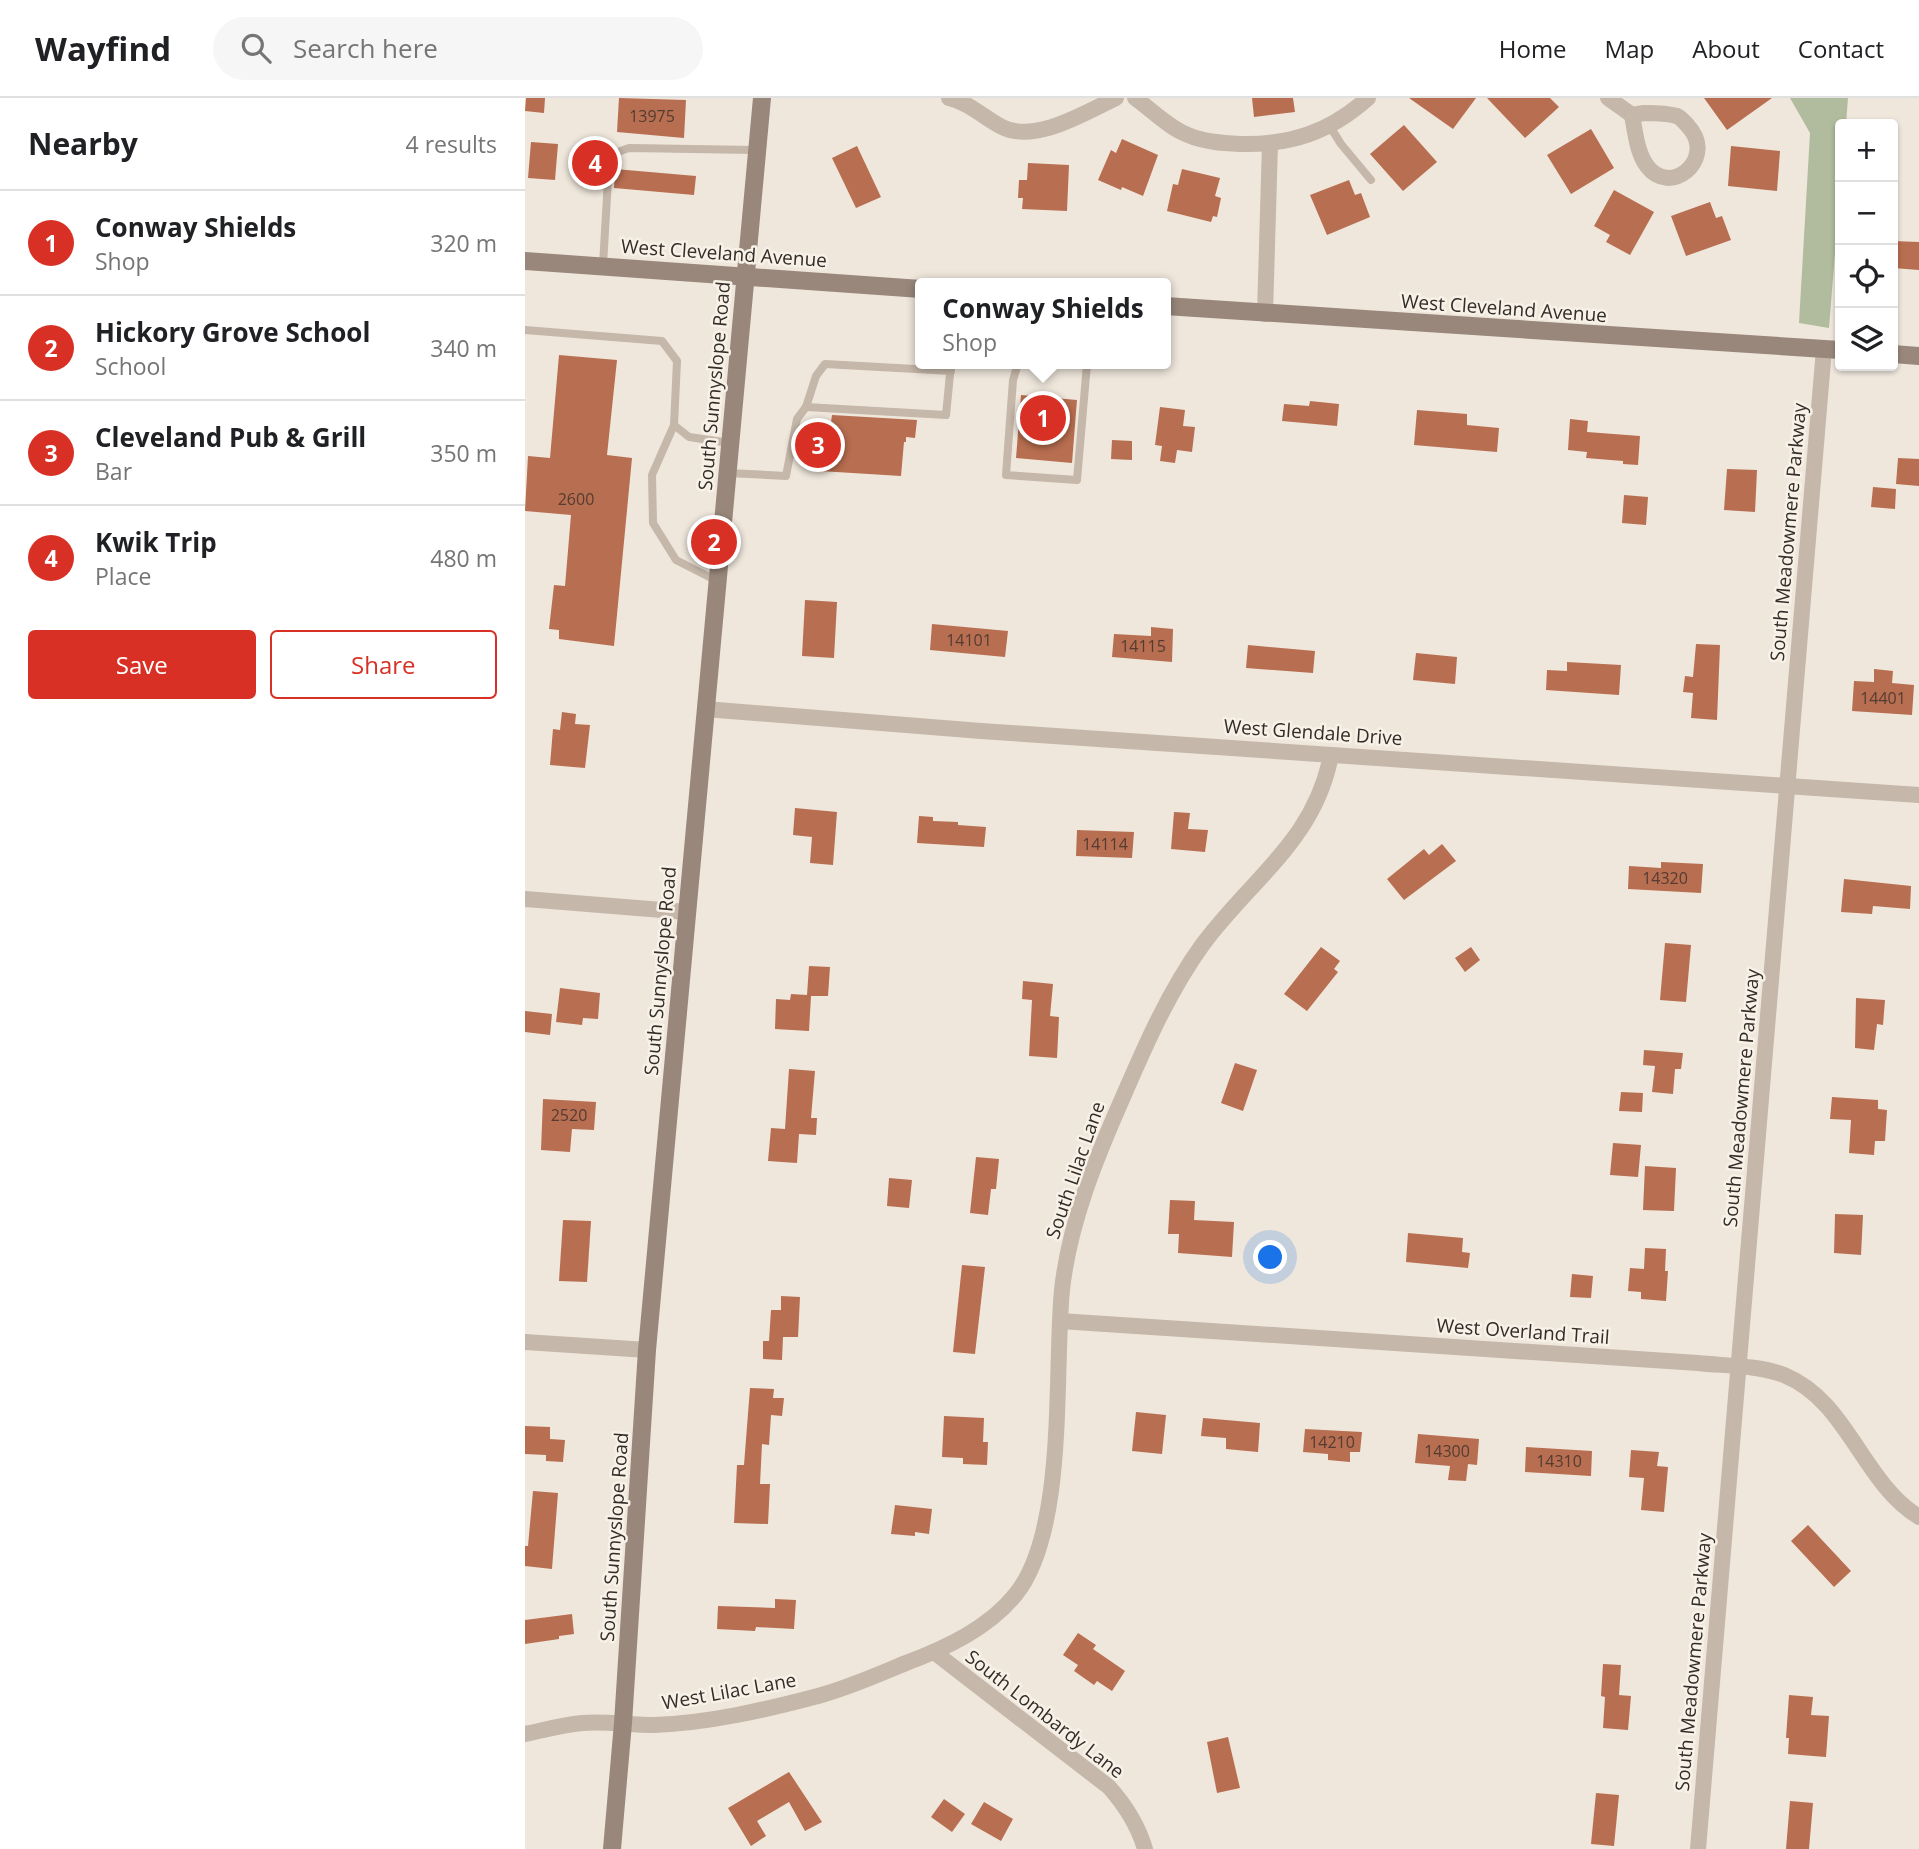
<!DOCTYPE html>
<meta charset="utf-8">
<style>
body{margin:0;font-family:"Open Sans",sans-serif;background:#f6f6f6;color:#202124}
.controls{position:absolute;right:21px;top:21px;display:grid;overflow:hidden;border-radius:7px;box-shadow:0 2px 5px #0004}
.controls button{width:63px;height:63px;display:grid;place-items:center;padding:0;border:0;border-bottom:2px solid #e0e0e0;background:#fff;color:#202124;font:35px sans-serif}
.you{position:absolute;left:746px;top:1160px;width:24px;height:24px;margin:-18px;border:5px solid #fff;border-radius:50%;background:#1a73e8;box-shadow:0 0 0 10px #1a73e833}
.badge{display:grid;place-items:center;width:46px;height:46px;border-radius:50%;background:#d93025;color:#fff;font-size:23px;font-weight:700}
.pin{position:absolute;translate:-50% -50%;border:4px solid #fff;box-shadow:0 2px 7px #0006}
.popup{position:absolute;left:390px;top:180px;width:256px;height:91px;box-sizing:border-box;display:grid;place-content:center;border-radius:7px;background:#fff;filter:drop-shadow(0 2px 5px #0005);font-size:23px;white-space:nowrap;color:#757577}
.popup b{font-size:26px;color:#202124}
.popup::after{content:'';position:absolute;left:50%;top:100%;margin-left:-14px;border:14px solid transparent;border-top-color:#fff}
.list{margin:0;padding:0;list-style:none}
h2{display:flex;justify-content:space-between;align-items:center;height:91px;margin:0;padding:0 28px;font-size:30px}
h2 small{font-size:23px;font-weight:400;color:#757577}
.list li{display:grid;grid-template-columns:46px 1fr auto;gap:21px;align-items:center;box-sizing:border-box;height:105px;padding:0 28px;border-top:2px solid #e0e0e0}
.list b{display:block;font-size:26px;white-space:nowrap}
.list p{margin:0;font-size:23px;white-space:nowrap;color:#757577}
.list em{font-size:23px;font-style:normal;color:#757577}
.actions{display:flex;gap:14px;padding:21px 28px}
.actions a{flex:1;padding:16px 0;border:2px solid #d93025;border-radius:7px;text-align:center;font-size:24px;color:#d93025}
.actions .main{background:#d93025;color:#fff}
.icon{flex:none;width:38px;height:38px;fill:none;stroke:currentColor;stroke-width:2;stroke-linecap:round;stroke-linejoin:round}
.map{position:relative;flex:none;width:1394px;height:1751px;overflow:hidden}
header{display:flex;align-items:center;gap:42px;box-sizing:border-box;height:98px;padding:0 35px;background:#fff;border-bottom:2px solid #e0e0e0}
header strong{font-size:33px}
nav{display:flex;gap:38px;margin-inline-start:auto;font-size:24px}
.search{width:490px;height:63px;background:#f6f6f6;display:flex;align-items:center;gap:18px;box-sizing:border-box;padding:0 24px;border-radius:38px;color:#757577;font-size:26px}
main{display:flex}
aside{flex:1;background:#fff}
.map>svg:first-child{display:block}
.green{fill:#b0bc9d}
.building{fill:#b86e50}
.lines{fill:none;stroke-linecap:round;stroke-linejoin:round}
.lane{stroke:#c5b7a9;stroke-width:8}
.street{stroke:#c5b7a9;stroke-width:16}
.secondary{stroke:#99877b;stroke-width:18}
.labels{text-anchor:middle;stroke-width:5;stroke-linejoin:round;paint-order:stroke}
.number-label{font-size:16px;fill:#543c32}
.street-label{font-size:19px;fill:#332c28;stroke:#f7f1e7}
</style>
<header>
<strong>Wayfind</strong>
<div class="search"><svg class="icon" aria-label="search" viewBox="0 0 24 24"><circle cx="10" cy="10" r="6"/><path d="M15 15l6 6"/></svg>Search here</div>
<nav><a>Home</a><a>Map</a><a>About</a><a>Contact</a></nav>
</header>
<main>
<aside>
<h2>Nearby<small>4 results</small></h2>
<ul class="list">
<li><span class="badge">1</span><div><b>Conway Shields</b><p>Shop</p></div><em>320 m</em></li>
<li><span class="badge">2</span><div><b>Hickory Grove School</b><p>School</p></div><em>340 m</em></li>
<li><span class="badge">3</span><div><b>Cleveland Pub &amp; Grill</b><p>Bar</p></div><em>350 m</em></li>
<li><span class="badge">4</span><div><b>Kwik Trip</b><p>Place</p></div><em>480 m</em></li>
</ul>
<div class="actions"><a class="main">Save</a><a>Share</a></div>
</aside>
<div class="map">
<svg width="1394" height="1751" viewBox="0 0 1394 1751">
<rect width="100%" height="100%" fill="#efe7dc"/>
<path class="green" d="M1265 0H1323L1321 26H1315V92L1304 230 1274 225 1285 35Z"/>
<g class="building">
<path d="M1 0H20L19 15 0 13Z"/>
<path d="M94 0 161 2 159 40 92 34Z"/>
<path d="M727 0H768L770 14 729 19Z"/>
<path d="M884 0H951L928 31Z"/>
<path d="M962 0H1025L1034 9 1000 40Z"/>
<path d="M1179 0H1247L1202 32Z"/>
<path d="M879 27 912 64 878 93 845 56Z"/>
<path d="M1066 31 1089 70 1046 96 1022 57Z"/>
<path d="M63 41 80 42 76 88 61 87Z"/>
<path d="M597 41 633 57 618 98 597 89 596 92 573 82 586 52 591 55Z"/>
<path d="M6 44 33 46 30 82 3 80Z"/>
<path d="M332 48 356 99 331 110 307 60Z"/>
<path d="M1206 48 1255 53 1252 93 1203 88Z"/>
<path d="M503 65 544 67 542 113 497 111 498 100H493L494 82H502Z"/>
<path d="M90 71 171 78 169 97 89 90Z"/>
<path d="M657 71 695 80 690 98 696 100 692 119 688 118 686 124 642 113 648 86 653 87Z"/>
<path d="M824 82 830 97 836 95 845 119 802 137 785 97Z"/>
<path d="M1089 92 1129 114 1105 157 1081 144 1085 137 1069 128Z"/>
<path d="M1185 104 1191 120 1197 118 1206 142 1161 158 1146 118Z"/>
<path d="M1368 143 1394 144V172L1368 170Z"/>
<path d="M34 257 92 262 82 357 107 360 89 548 34 541V532L24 531 29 487 40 488 46 417 0 413 3 358 25 360Z"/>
<path d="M496 297 552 302 547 365 491 360Z"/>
<path d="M785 303 814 306 812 328 757 323 759 306 784 308Z"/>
<path d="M635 309 660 312 658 328 670 329 667 354 652 352 650 365 635 363 637 348 630 347Z"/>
<path d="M892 312 942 316V327L974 330 972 354 889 347Z"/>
<path d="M307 317 392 322 390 340 381 339V344H379L376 378 295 373 298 324H306Z"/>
<path d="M1045 321 1063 323 1062 334 1115 338 1113 367 1098 366V363L1061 360 1062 354 1043 352Z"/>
<path d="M587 342 607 343V362L586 361Z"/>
<path d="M1373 360 1394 361V388L1371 386Z"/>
<path d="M1202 371 1232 372 1230 414 1199 412Z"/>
<path d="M1348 389 1371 391 1370 411 1346 409Z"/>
<path d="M1099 397 1123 399 1121 427 1097 425Z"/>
<path d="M280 502 312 504 309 560 277 558Z"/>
<path d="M407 526 483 533 480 559 405 552Z"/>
<path d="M626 529 648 531 647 564 587 559 589 536 626 538Z"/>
<path d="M1171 546 1195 547 1192 622 1166 620 1168 595 1158 594 1160 578 1168 579Z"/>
<path d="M723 547 790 553 788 575 721 570Z"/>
<path d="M891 555 932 559 930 586 888 582Z"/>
<path d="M1042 564 1096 567 1094 597 1021 592 1022 572 1042 573Z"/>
<path d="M1349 571 1368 573 1367 585 1389 587 1387 617 1327 613 1329 583 1349 584Z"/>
<path d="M37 614 51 616 50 626 65 627 60 670 25 667 28 631 35 632Z"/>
<path d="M270 710 312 714 308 767 285 765 287 739 268 737Z"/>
<path d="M649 714 665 715 663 731 683 732 680 754 646 751Z"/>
<path d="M394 718 408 719V723L433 724V727L461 729 459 749 392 745Z"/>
<path d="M552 732 609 734 607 760 551 758Z"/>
<path d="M917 746 931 763 879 802 862 781 899 751 904 757Z"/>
<path d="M1136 764 1178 766 1176 795 1103 791 1104 768 1136 770Z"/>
<path d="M1319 781 1386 788 1385 811 1348 808 1347 816 1316 814Z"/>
<path d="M1140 845 1166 847 1161 904 1135 902Z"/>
<path d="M796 849 815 863 809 871 813 874 782 913 759 896Z"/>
<path d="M946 849 955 862 940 874 930 860Z"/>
<path d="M284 868 305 869 303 898H286L284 933 250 931 251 901 265 902 266 896 282 897Z"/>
<path d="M498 883 528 886 525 918 534 919 532 960 504 958 507 902 497 901Z"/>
<path d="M35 890 75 895 73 921 58 920 57 927 31 924Z"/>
<path d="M1331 900 1360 902 1358 927 1352 926 1349 952 1330 950Z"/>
<path d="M0 913 27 916 25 937 0 934Z"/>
<path d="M1119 952 1158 955 1156 971H1150L1148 996 1127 994 1130 968 1118 967Z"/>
<path d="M710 965 732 972 718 1013 696 1005Z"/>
<path d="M264 971 290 973 286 1020H292L291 1037 274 1036 272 1065 243 1063 246 1030 260 1031Z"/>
<path d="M1096 994 1118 995 1117 1014 1094 1013Z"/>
<path d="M1307 999 1353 1002V1011L1362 1012 1360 1043H1350L1349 1057 1324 1055 1326 1022 1305 1021Z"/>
<path d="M18 1001 71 1004 69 1032 47 1031 45 1054 16 1052Z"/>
<path d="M1088 1045 1116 1047 1113 1079 1085 1077Z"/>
<path d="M451 1059 474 1061 471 1091H466L463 1117 445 1115Z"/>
<path d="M1120 1068 1151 1070 1149 1113 1118 1112Z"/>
<path d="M364 1080 387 1082 384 1110 362 1108Z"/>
<path d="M645 1102 670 1103 669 1122 709 1124 707 1159 653 1155 654 1136H643Z"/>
<path d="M1310 1116 1338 1117 1336 1157 1309 1155Z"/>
<path d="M38 1122 66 1123 62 1184 34 1183Z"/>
<path d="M883 1135 938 1140 937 1154 945 1155 943 1170 881 1164Z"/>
<path d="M1120 1150 1141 1151 1140 1173H1143L1141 1203 1116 1201V1194L1103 1193 1105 1170 1119 1171Z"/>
<path d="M437 1167 460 1169 450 1256 428 1254Z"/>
<path d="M1047 1176 1068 1178 1066 1200 1045 1199Z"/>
<path d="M256 1198 275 1199 273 1239H258L257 1262 238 1261V1243H244L246 1212H256Z"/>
<path d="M225 1290 249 1291 248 1300H259L257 1318 246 1317 244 1347 237 1346 235 1386H245L243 1426 209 1425 212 1367H219Z"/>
<path d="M611 1314 641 1317 637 1356 607 1353Z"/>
<path d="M419 1318 459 1320 458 1344H463L462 1367 438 1366V1360L417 1359Z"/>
<path d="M678 1320 735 1325 733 1354 701 1351V1340L676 1338Z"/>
<path d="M0 1328 25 1329V1341L40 1342 38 1364 21 1363V1357L0 1356Z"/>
<path d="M780 1331 837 1334 835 1354H825V1364L803 1362V1356L778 1354Z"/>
<path d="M893 1336 954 1341 952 1367 943 1366 941 1383 923 1382 925 1368 890 1365Z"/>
<path d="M1001 1349 1067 1353 1066 1378 1000 1374Z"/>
<path d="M1106 1352 1134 1354 1132 1368 1143 1369 1139 1414 1116 1412 1119 1380 1104 1379Z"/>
<path d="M8 1393 33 1395 27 1471 0 1468V1448H3Z"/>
<path d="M370 1407 407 1411 404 1436 390 1434V1438L366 1436Z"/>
<path d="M1283 1427 1326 1473 1309 1489 1266 1443Z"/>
<path d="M250 1501 271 1502 269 1531 231 1529 230 1533 192 1531 193 1508 250 1510Z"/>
<path d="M47 1516 49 1536 34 1538V1541L0 1546V1522Z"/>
<path d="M553 1535 571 1547 568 1551 600 1573 587 1593 572 1583 569 1587 549 1573 553 1567 538 1557Z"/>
<path d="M1078 1566 1096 1567 1094 1597 1106 1598 1103 1632 1078 1630 1080 1599 1076 1598Z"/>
<path d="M1264 1597 1288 1599 1286 1617 1304 1618 1301 1659 1263 1656 1264 1640H1261Z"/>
<path d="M703 1639 715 1690 692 1695 682 1644Z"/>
<path d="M264 1674 297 1724 280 1733 264 1704 232 1723 241 1738 226 1748 203 1710Z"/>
<path d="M1071 1695 1094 1697 1089 1748 1066 1746Z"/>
<path d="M419 1701 440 1716 427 1734 406 1719Z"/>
<path d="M1265 1703 1288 1705 1284 1751H1261Z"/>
<path d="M459 1704 488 1721 476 1743 446 1726Z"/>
</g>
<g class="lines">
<g class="lane">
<path d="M804 27 816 46 846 82"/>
<path d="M78 167 84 65 87 56 104 50 232 52"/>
<path d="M0 232 137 243 152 263 149 327 164 339 205 345"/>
<path d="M493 266 488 282 481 377 552 382 562 266"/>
<path d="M281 309 421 317 426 266"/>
<path d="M149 327 127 377 128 425 151 462 192 483"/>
<path d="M203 375 261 378 272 321 281 309 291 278 300 266 426 273"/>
</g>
<g class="street">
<path d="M424 0C445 5 458 19 477 29 510 46 561 14 591 0"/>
<path d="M610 0C627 12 644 30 663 37 679 44 698 45 716 46 766 47 805 34 843 0"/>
<path d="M1083 0 1107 17"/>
<path d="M1119 15C1130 15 1142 15 1152 18 1158 21 1163 28 1167 33 1188 63 1145 99 1122 68 1112 55 1110 33 1107 17Z"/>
<path d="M740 216 745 46"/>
<path d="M180 611 456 633 1394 697"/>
<path d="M0 801 162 814"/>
<path d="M535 1223 1173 1265C1200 1268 1233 1267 1259 1277 1323 1303 1337 1384 1394 1419"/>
<path d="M0 1244 122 1252"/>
<path d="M409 1554 584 1689C600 1707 613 1727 620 1751"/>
<path d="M0 1636C19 1632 37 1627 57 1625 81 1623 105 1627 129 1627 184 1625 240 1612 293 1598 323 1590 352 1577 381 1565 421 1550 464 1530 491 1496 542 1432 529 1275 537 1192 544 1126 571 1060 598 999 621 946 644 893 678 846 727 780 790 742 806 657"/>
<path d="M1173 1751 1299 251"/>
</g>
<g class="secondary">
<path d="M0 163 396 191"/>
<path d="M640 208 1315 252"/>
<path d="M1368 256 1394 258"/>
<path d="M87 1751 98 1625 122 1252 237 0"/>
</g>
</g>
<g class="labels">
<g class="number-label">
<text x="127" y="24">13975</text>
<text x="51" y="407">2600</text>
<text x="444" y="548">14101</text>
<text x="618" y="554">14115</text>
<text x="1358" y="606">14401</text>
<text x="580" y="752">14114</text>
<text x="1140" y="786">14320</text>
<text x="44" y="1023">2520</text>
<text x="807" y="1350">14210</text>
<text x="922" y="1359">14300</text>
<text x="1034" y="1369">14310</text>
</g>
<g class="street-label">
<text transform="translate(199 155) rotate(4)" y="7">West Cleveland Avenue</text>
<text transform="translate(979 210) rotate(4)" y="7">West Cleveland Avenue</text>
<text transform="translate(189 288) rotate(-85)" y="7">South Sunnyslope Road</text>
<text transform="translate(1263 434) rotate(-85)" y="7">South Meadowmere Parkway</text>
<text transform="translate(788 634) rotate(4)" y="7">West Glendale Drive</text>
<text transform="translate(135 873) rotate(-85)" y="7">South Sunnyslope Road</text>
<text transform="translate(1216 1000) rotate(-85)" y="7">South Meadowmere Parkway</text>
<text transform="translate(550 1072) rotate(-71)" y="7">South Lilac Lane</text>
<text transform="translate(998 1233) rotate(4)" y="7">West Overland Trail</text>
<text transform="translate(89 1439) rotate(-86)" y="7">South Sunnyslope Road</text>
<text transform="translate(1168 1564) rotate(-85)" y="7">South Meadowmere Parkway</text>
<text transform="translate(204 1593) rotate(-10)" y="7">West Lilac Lane</text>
<text transform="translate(520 1616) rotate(38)" y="7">South Lombardy Lane</text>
</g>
</g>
</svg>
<div class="controls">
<button>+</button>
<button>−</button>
<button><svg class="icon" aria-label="locate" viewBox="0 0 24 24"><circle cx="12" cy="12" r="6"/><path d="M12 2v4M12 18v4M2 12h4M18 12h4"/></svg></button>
<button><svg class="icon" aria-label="layers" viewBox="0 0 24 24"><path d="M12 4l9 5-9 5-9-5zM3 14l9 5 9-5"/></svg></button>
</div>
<div class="you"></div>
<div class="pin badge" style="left:518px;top:320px">1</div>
<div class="popup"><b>Conway Shields</b>Shop</div>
<div class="pin badge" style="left:189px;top:444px">2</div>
<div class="pin badge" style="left:293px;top:347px">3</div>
<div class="pin badge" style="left:70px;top:65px">4</div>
</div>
</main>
